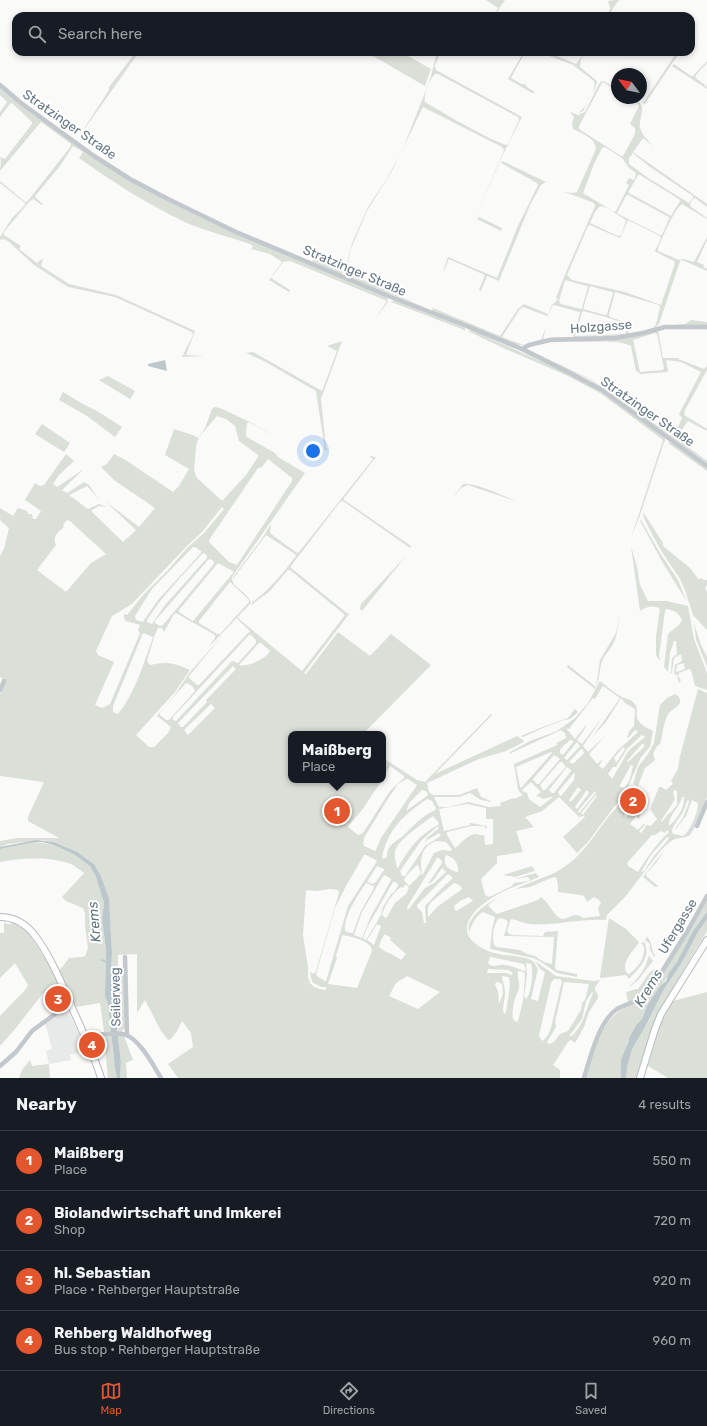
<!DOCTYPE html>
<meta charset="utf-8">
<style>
body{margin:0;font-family:Rubik,sans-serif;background:#20242c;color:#f1f3f6}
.compass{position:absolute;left:611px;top:68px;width:36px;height:36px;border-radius:50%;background:#171b24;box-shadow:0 2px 6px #0003;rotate:302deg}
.you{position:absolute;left:313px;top:451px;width:14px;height:14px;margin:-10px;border:3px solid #fff;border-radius:50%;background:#1a73e8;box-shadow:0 0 0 6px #1a73e833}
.badge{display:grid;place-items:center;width:26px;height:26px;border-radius:50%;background:#e4572e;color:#fff;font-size:13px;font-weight:700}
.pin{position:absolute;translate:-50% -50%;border:2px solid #fff;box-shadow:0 1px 4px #0006}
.popup{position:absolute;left:288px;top:731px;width:98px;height:52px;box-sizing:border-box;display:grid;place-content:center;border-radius:8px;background:#171b24;filter:drop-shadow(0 1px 3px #0005);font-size:13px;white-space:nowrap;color:#9ea1a6}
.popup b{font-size:15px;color:#f1f3f6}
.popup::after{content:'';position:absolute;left:50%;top:100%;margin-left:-8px;border:8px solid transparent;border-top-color:#171b24}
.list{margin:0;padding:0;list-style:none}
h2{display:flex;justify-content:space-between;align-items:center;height:52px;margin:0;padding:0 16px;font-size:17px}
h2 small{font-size:13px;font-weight:400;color:#9ea1a6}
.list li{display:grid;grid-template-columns:26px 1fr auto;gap:12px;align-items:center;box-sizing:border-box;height:60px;padding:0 16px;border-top:1px solid #363941}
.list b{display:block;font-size:15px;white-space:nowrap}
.list p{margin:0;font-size:13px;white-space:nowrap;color:#9ea1a6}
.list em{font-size:13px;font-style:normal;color:#9ea1a6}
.icon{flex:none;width:22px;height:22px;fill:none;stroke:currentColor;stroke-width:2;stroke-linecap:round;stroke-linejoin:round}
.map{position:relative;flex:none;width:707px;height:1078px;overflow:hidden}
.search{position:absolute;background:#171b24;box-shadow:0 2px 6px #0003;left:12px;right:12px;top:12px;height:44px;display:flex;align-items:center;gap:10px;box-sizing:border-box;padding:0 14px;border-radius:12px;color:#9ea1a6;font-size:15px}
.sheet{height:292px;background:#171b24}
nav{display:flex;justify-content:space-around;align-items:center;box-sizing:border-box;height:56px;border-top:1px solid #363941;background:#171b24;font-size:11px;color:#9ea1a6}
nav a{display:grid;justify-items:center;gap:2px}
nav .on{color:#e4572e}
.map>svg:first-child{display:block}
.built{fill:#e8e9e9}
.green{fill:#dadfd7;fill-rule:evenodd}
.water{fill:#bbc7cb}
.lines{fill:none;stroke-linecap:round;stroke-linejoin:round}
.stream{stroke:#bbc7cb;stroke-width:1.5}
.major-casing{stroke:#b5babe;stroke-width:8}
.minor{stroke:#c3c8cc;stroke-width:4.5}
.major{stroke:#fff;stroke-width:6}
.labels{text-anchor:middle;stroke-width:4;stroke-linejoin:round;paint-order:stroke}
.street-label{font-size:13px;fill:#657683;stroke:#fff}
.water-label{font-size:14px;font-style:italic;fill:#60757c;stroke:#fff}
</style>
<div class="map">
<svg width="707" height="1078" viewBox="0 0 707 1078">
<rect width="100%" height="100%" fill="#fafaf8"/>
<path class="built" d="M67 1009 87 1050 70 1055 71 1060 49 1064 46 1051 52 1049 45 1023Z"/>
<g class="green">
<path d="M486 0H505L494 16 498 8Z"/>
<path d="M615 0H620L618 1 608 16 610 8 608 1Z"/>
<path d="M136 52H139L76 141 109 90V87Z"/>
<path d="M366 52H401L431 69 425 86Z"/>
<path d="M437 52H441L435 65 436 70 522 117 502 156 474 221 504 150 502 147 423 107 392 171 367 211 350 251 347 270 352 275 428 309 348 277 346 273 349 253 353 241 368 207 386 180 402 151 430 80ZM435 74H438L518 117 519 120 508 144 506 145 491 139 457 121 425 102C423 96 430 79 435 74Z"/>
<path d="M539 52H548L576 64 585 52 581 59 580 67 597 81 595 89 583 111 578 113C586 108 597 90 594 81L573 65Z"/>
<path d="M677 52H680L644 105 643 103Z"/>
<path d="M522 55 523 56 511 78 521 84H525L528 88 535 92 532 93 508 79Z"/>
<path d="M707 61V63L695 76 696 78 707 87V89L672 66 674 64 691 76H693Z"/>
<path d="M603 81 617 88V91L603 82 602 83 579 126V129L621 156H623L635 134V128L630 124 639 106 638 104 629 98C632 98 634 99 637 101 648 108 638 117 640 128 642 135 648 140 653 146L643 138 633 152 707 204V207L695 198 693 199 690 204 691 207 707 218V219L682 204C674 209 662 239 658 248V251L679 260 684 259 694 262 707 237V240L697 262 704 265 703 267 707 269V271L682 260 680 261 659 324 652 330 656 324 660 307 659 305 615 292 609 315 610 317 627 323 629 335 541 340 546 327 543 340 554 337H573L580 313 579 312 554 305 552 306 548 319 551 306 558 299 556 298 564 277 595 206 594 203 565 192 572 193 577 192 596 149C596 138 581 133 573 129L572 124 574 117 570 112 578 115 585 112 600 82ZM605 147 622 158 629 168 636 173 634 180 629 178 626 183 629 185 616 211 614 212 583 193 594 164 602 148ZM633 153 650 167 693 196V198L689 203 648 178 629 164V158ZM638 175H640L679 199 680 201 671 216 629 193V191ZM628 195 669 217V219L662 235H660L618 214 617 213 626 196ZM600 206C609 207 618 216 626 220V221L621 235 618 236 590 223 595 212ZM628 220 660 236 661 238 655 251 656 252 674 261 675 263 661 305 625 292 572 280 567 275 588 226 590 225 620 238ZM565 280 587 286 588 287 582 308 581 309 561 304 559 301ZM590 286 612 292 613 293 607 314 605 315 583 309ZM583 311C590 313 622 320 625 325 627 328 626 332 625 334L575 336 582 312Z"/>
<path d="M0 88 19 104 40 119 167 201 235 233 387 297 388 302 375 319 387 301 290 261 283 262 271 278 290 290 289 292 269 280 282 262 270 254 251 249 253 246 250 244C230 237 209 232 189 224 150 206 114 183 79 158L83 152 73 146 60 166 35 196V197L43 204 42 205 33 199 29 202 4 232V235L21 246 19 249 37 263 43 258 41 266 69 284 116 295 195 331 186 355 204 356 182 357 193 335 192 332 115 297 68 287 34 265 8 241 4 239 0 240V237L12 218 26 204 0 183V181L25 202H27L71 146V144L41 122 0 171 1 161 0 157 5 159 32 124V122L12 103 10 104 0 117V112L7 102 0 95Z"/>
<path d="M502 161 546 182 541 185 530 205 499 281 487 276 481 291 479 290 485 275 449 259 442 275 448 257 497 278 517 228 538 185 537 183 501 163Z"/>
<path d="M479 217 502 228 501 231 477 219Z"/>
<path d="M314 258 343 272V273L341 274 312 261Z"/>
<path d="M394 300 465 328V331L462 329 391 302Z"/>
<path d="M524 304 548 314 547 316 523 307 520 309 502 337 521 344H526L519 345 510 343 432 311 433 308 500 336 518 309Z"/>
<path d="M691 320 707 322V325L660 326 685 324Z"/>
<path d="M471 330 570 374 601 392 665 437V441L663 445 640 515 631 538 663 440 600 393 568 376 501 347 468 331Z"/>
<path d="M658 330 663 358H679L678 359 704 369 707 366V370L685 410 684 415 707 429V431L688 421 676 438 707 461V463L603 389 590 380 527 350V349L590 379 626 403 673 437 682 418 679 414 701 372 681 362 667 360 666 361 668 370 667 372 641 374 636 371 631 346C613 337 584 345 563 340L615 339ZM655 333 657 334 664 368 663 370 640 372 633 340Z"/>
<path d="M342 341 321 399 326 448 328 450H325L316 391 264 361 246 353 253 352 322 391 337 351 327 346Z"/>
<path d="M108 376 135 391 130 399 99 380Z"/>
<path d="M63 392 83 404 97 411 122 427 115 437 87 416 59 400Z"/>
<path d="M215 407 220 408 252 423 278 438 249 422 247 423 246 435 247 437 275 453 278 457 305 473 232 577C231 588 249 592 251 603L209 647 215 638V635L176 613 174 614 164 632 162 628H158L154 637 147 661 150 665C167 661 174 663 190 670L175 692 136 735 149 747H154L168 733 171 727 157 716 176 693 190 672 222 636 189 676V678L197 685H199L250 631 237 619 239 617V619L302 671 345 615 290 570H288L269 592 251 605 253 601H254C271 588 283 573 296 556L295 554 266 535 233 579V577L261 540 271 524 270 532 271 534 297 553 299 552 373 459 369 456 376 457 344 498V500L411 546 410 548 343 501 340 502 291 566V568L348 614 350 613 304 673 306 674 338 632 370 656 391 634 431 665 363 734H291V780H382L362 810 349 825 348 827 358 835 363 833 390 791 404 778V776L390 766 383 778V758L417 780 425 782 491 714 492 715 435 774 517 736 523 740 524 742 506 751 479 759 427 783 429 792 433 795H459L477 788 481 797 493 802 481 800 470 793 459 797H434L439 807H449L468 802 489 807 501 806 500 803 513 798 514 799 523 795 518 790 514 764 557 745 556 743 566 738 565 733 561 730 509 754 510 752 530 741 557 731 575 718 588 703 600 681C607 686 613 692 620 696 625 699 631 699 634 703 639 708 635 715 638 720 641 726 648 728 653 731L650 747 641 757 625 794 614 807 588 842 577 853 563 837 585 817 583 816 579 817 559 797 542 811 525 817 534 827 516 831 523 852 497 856V863L481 879 485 895 489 897 512 886 514 883 529 881 530 879 527 877 514 879 536 873 539 877C526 883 514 886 502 892 475 906 446 933 488 951 502 957 519 954 533 961L538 969 531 999 538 1001 545 972 540 969 535 961 556 976 593 981 600 980 595 987V990L598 995V998L589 1012 584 1027 575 1043 571 1040 568 1042 553 1065 560 1070V1078H178L168 1064 193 1047 191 1033 182 1021 177 1031 171 1039 168 1040 161 1031 145 1000 137 1013V954L118 955V976H124L125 1028 121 1032H118L111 976 112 952 109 898 101 876 94 864 86 858 66 847 54 842 42 840 8 844 0 847V841L17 838H59L28 821V817L44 782 0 776V694L6 681 0 677V556L4 549 9 528 0 520V508L13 516 18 508 27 511 28 514H32L33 519H36L41 511 25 500 35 483 40 486 44 485 66 454 74 461 59 475 53 484 57 487 84 469 62 490 67 493 84 482 89 485 99 499 87 486 69 495 88 509 99 504 107 507 99 506 92 510V512L123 542 136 530 105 501 139 527 155 508 114 480 101 467 107 464 114 454 124 459 173 492 179 486 189 469 165 455 174 429 193 435 198 438 205 428 212 409ZM217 416 226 419 235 426 239 441 258 455V457L246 475 223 500H221L197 478 194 471 196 446 199 437ZM268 459 292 478V481L237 565 229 562 209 542V540L258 468 262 467ZM222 507 224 509 204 533 187 548 168 570 143 595 127 615 124 614V618L126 621 140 625 138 630 140 633 110 704 102 708 95 705 114 662 98 655 96 651 112 616 132 604 186 547 202 532ZM67 520 70 521 106 554 91 563 66 592 37 570 56 545C52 537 58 532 64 527L63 525ZM193 547H195L201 551V553L158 600 144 620 143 622 136 620 135 616 152 589ZM204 553 207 556V558L165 605 152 624 147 622V620C162 596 183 575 202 554ZM211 559 214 562V564L163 625 160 626 155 623V621L208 560ZM218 563 233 571V573L193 621 179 612V610ZM230 582 249 600V602L220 634H217L199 623V621ZM143 633 153 637C144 663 135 693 118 714L113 712V706ZM249 635H251L256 640V643L238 663 232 661 176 721 173 720V717ZM259 643H261L270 651C267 658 247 668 239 665ZM233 666 236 669 206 700 207 702 183 727H181L178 723ZM186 683C189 683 194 687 195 691L169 720H166L160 715V712ZM603 686 620 698 593 736 606 722 621 698 625 703 635 709 634 726 630 730 627 737 628 738 635 730 638 732 618 750 603 769 599 766 603 759 597 764 589 754 605 736 588 752 583 746 604 715 582 744 577 740 586 727V725L575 739 566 728 569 729 593 698 595 699C598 695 599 691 603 686ZM211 704 215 708 188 735 184 730ZM642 735 645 737 629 750 612 779 608 774 613 767H616L627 749ZM570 740 574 741 563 755 560 753V750L565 744H566ZM577 742 580 746 567 760 564 758ZM642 744H644V747L628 762 627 761ZM623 747 625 749 617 762H616L614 758ZM582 748 584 753 573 764 569 762ZM551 752 552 753 521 788 520 787 516 767ZM554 755 560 759 559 760 539 784H537L533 780V779ZM560 762H562L566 767 545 790H543L540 785ZM631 765 633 766C631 774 630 783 624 788L620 787V785ZM567 767 571 770V771L554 793H552L549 790ZM574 773 575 774 574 780 561 796H560L558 792ZM406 779H408L417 785 381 838 376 850 375 851 364 846 363 843 365 836 389 797 398 784ZM531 782 541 792 536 796 540 797 543 799 551 797H553L540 807 529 799 527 793 524 792 522 790ZM578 787 581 790 571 802 569 800ZM422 790 426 791 428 794 427 796 406 811 410 802ZM586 791H588L589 793 577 809 575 807ZM595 791 596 793 579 813 578 811ZM596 795 597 796 583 815 581 813ZM427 799 432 801 436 808 435 810C422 816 413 826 403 836 398 840 392 843 389 848 387 851 387 854 387 857L383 859 382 857C389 827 403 816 427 799ZM467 804 486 808V819H493V844L485 845 484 835C481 836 479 834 475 834 468 834 461 844 455 848L447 835V832L471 826H484L486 829 487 826 470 823V825L444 831 439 809ZM433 816 439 823 438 825C419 835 408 849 398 868H397C396 863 394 856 395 851 399 839 422 824 433 816ZM438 826 439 828 428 837 424 842 439 833 441 836 425 846 405 876H402L400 871 421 841ZM436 841 446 842 452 849 451 851 442 850 434 853 422 876C420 862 419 848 436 841ZM364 855H366L376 860 377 861 348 906 326 981H325L317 976 316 974 335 908 346 886ZM446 855C454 857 459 864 458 872 450 871 441 864 446 855ZM437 858H439L442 861V863L428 884 432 882 442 868 446 872 434 883 425 888 408 910 407 907ZM417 865H418L421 873 418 877 409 886 404 880 406 876ZM377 866 384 869V870L376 882 373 884 367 882ZM448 874 453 878 440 890 425 906 426 923H424L422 912 417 907V905ZM385 875 391 879V880L371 916 362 938 354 935 362 912 383 876ZM393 882H395L398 884V886L394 892 391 894 383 907 381 915 366 940 363 938 368 926ZM366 883 374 886V888L361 911 353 933H351L345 931C343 917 358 895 366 883ZM454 883 458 884 462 888 461 890 437 907 428 917V908L430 903ZM406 884 409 888 406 894 395 903 387 917 386 918 382 915C386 903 391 895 401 887L403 888ZM330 889 338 890 339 893 316 971 314 974 310 972 312 982 321 987H326V990L320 989 314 987 310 983 308 977V967L303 935 306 890 317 891ZM469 897 473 901 456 911 455 910 454 906 460 901ZM377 924 381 926 374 945 367 940ZM385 934 391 938 390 940 406 954 401 960C393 954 386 953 379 947L381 940ZM343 935C352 937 372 941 372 951L357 988 328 984 337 958 336 956 342 936ZM490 957 524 964 526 970 523 971C517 968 510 965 504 965 498 964 493 969 488 963ZM526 963 531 964C534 972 531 994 526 999L524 996 527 975ZM488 969 508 970 513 973 512 975 506 973H488L487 972ZM518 971 524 972 525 975 523 1001 518 1021 516 1022 513 1019C512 1015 513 1004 515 999 516 994 520 990 519 984 519 979 517 977 518 971ZM407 976 440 992 418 1009 389 996 396 983ZM502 976 509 977 510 986 506 1012 504 1014C501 1006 506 1000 505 991 505 986 502 981 502 976ZM554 979H560L562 981 551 1028 548 1035 543 1041 540 1038 539 1035 551 983ZM496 982H498L502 984 503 994 499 1004 498 991 495 985ZM564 982 589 984 585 1000 582 1003 581 1010 568 1031 560 1034 554 1042 549 1044 547 1042 556 1027 555 1022ZM592 992 593 993C586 1008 584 1027 570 1037V1035L582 1019 586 1001Z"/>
<path d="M42 424 70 443 64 452 35 434Z"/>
<path d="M669 442 672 443 707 468V471L668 443Z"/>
<path d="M463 484C475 482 505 497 518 502L468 485 461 488 452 499Z"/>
<path d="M643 512 663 543V546L690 568 699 580 700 578 704 580H707V585L705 588 707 592V630L693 615 685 590 680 579 662 552 654 538 644 518Z"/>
<path d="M641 520 660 553 678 580 687 602 663 563 640 521Z"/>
<path d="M631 546 637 567 640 585 648 601H667L688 606 694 639 707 673V690L695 686 691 670 689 669 679 673 678 676 681 680 679 683 677 675 674 674 675 665 682 661 681 654 674 658 672 673H671L672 658 677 654 676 641H674L670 653 668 672 664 667 668 634 680 624 682 620C679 613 674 610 666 609L665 611 659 656 660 661 656 655V636L660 609C654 604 646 607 640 611ZM684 663 685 669 677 672 676 671 677 665Z"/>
<path d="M406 556 362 611 360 609 361 604Z"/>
<path d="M620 614C618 623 618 633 614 642 611 649 605 654 602 661 599 670 600 680 595 689L567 667 568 665 596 687 600 660 616 633Z"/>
<path d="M694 623 701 645 707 657V667L696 639Z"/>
<path d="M698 689 707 693V797L696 825 690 835 686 837 675 839 670 842 662 849 625 897 607 915 606 920C580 918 555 926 529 924 523 923 517 920 511 919L507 930 508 933 512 935 543 936 545 932 558 931 555 967 556 970 577 974V977L557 973 541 962 533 958 490 949 492 929 495 917 483 912C476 916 471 925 469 933 462 904 535 882 554 873 579 861 593 837 609 816 614 810 620 804 626 798L630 800 628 804 632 806 624 815 626 817 634 808 641 812 639 819 636 816 630 824 638 830 643 824 645 825 639 831 641 833 647 825 651 826 657 819 650 809 659 787H661L666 790 673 784 671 781 678 769 680 756ZM674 790 677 791V805L671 812 668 814 662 822 661 821 674 801 675 799 673 794ZM682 797H684C684 809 678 818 669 826 668 815 680 808 682 797ZM688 799 689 802 683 818 675 829H676L686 816 692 800 698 803C699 810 690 832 683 836L673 834 672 831 673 827 683 812ZM667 830 669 832C656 844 647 858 638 872L628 866 627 863 652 835H655L661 831 665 833ZM667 837 669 838 668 840 654 856 644 871 641 872 651 855ZM556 877 558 884V892C567 894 575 893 584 896L587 902 594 897 599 900 601 903 598 908 600 916 583 918C575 911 571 918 562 919 552 915 550 903 541 897L538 900 497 914 494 912 488 905 499 897 515 889 530 887 551 878ZM502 918 506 920 508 922 504 936 554 937 552 964 544 962 535 956 527 954 520 950 497 947 494 945C492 937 493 926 498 919Z"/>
<path d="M675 694C678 696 681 698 680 702 679 707 672 709 669 713 663 721 663 735 660 744L657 746 653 754 655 760 645 768 638 786 633 784 638 767 648 754 654 743 660 705 667 698Z"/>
<path d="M575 709 578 712 570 719 564 720 545 727 523 737 521 736 545 726 568 718Z"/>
<path d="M36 842 54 845 75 855 90 866 96 877 104 903 102 919 106 950 105 996 108 1003 112 1032H104L100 1003 76 1007 59 971 69 958 82 957 85 956 88 948 85 926V914L83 908 66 901 62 897 84 873C80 870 75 866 71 864 49 856 22 858 0 862V849Z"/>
<path d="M666 848 656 863 646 874V876L658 886 655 887 643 877Z"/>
<path d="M532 866 535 871 515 877 503 875Z"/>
<path d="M707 900V912L693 931 677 962 664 982 660 986 645 1011 642 1019 636 1025 629 1038 621 1065V1078H586C593 1056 599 1027 618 1012 627 1005 639 1005 648 997Z"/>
<path d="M609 918 626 929 639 942C634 951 620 962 627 973L629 974C638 968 645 958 644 947L641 943 644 942C652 956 639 969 629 979L626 975 601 978 600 977Z"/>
<path d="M707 919V931L658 1013 652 1027 636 1078H626L629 1056 636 1040 646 1025 664 989 681 964 698 932Z"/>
<path d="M4 922 7 924H12L11 922C18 925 24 929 29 935 38 945 63 987 62 1000 62 1005 59 1008 56 1011L43 993 15 1029 0 1046V1016L26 989 28 985 15 963 0 978V933H4Z"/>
<path d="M647 937C653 942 650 949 655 955L654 957 650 949 649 956 653 961 639 979 630 987V986C643 974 650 961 650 944L645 940Z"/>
<path d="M654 969 660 972 646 993 643 996 628 1002 626 992 636 989H638L649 973Z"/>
<path d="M707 992V1078H668L648 1066 661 1022 673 1001Z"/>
<path d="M112 1036 113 1054 117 1078H108L104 1037Z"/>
<path d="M118 1036H124L133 1060 126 1063 127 1078H120L121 1062Z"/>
<path d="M30 1060 32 1066 49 1064 50 1078H19L22 1070Z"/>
</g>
<g class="water">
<path d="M165 360 167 371 148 366V364Z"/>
<path d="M36 840 54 842 77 852 94 864 101 876 109 898 112 952 111 976 121 1062 120 1078H117L115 1069 108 1003 105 996 106 950 102 919 104 903 96 877 90 866 75 855 54 845 42 842H36L0 849V847Z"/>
<path d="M707 912V919L698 932 681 964 664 989 646 1025 632 1049 628 1063 626 1078H621V1060L628 1043 629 1038 636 1025 642 1019 647 1006 660 986 666 981 669 973 677 962 693 931Z"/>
</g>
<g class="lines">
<path class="stream" d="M101 960 107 962"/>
<g class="major-casing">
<g id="major">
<path d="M0 917C13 917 23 922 32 932 49 952 63 986 73 1010 83 1032 94 1055 101 1078"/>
<path d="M640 1078 655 1029 661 1014 707 940"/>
</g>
</g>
<g class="minor">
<path d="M0 85 21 103 94 156 130 179 168 199 236 232 391 297 464 325 522 349 570 373 602 390 707 466"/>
<path d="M522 349 529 345 550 340 615 338 643 333 665 327H707"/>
<path d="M0 690 4 681"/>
<path d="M697 826 707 802"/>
<path d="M125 957 127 1035"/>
<path d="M86 1039C94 1035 102 1034 110 1034 115 1034 121 1033 126 1035 140 1040 153 1065 161 1078"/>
<path d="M0 1066 16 1052 32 1031 70 1003"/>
<path d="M584 1078C590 1058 599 1021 617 1009 627 1003 639 1002 648 994L688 930 707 896"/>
</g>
<use href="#major" class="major"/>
</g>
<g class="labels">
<g class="street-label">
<text transform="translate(70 124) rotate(35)" y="5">Stratzinger Straße</text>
<text transform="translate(355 270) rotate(23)" y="5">Stratzinger Straße</text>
<text transform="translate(601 326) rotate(-4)" y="5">Holzgasse</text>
<text transform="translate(648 411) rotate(35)" y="5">Stratzinger Straße</text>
<text transform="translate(677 926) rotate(-59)" y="5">Ufergasse</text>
<text transform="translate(115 997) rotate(-91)" y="5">Seilerweg</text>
</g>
<g class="water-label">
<text transform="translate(94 922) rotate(-95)" y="5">Krems</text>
<text transform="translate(648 988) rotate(-59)" y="5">Krems</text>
</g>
</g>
</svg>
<svg class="compass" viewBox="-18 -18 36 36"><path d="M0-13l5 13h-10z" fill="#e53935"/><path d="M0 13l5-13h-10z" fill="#9ea1a6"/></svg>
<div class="you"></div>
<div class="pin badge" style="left:337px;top:811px">1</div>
<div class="popup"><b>Maißberg</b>Place</div>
<div class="pin badge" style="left:633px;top:801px">2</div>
<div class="pin badge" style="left:58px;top:999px">3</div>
<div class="pin badge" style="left:92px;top:1045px">4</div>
<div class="search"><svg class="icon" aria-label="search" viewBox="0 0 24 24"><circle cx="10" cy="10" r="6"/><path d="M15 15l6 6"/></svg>Search here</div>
</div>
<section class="sheet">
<h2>Nearby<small>4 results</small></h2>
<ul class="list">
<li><span class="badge">1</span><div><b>Maißberg</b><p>Place</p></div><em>550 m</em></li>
<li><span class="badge">2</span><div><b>Biolandwirtschaft und Imkerei</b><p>Shop</p></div><em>720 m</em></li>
<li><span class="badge">3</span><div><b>hl. Sebastian</b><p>Place · Rehberger Hauptstraße</p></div><em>920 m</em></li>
<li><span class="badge">4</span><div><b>Rehberg Waldhofweg</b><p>Bus stop · Rehberger Hauptstraße</p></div><em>960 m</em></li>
</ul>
</section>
<nav>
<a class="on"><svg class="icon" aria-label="map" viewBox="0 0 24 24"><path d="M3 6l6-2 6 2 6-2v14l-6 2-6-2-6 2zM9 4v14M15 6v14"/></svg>Map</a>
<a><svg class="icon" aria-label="directions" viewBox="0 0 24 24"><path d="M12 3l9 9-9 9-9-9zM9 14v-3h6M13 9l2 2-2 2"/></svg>Directions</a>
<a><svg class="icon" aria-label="saved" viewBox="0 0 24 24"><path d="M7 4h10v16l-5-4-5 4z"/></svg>Saved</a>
</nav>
